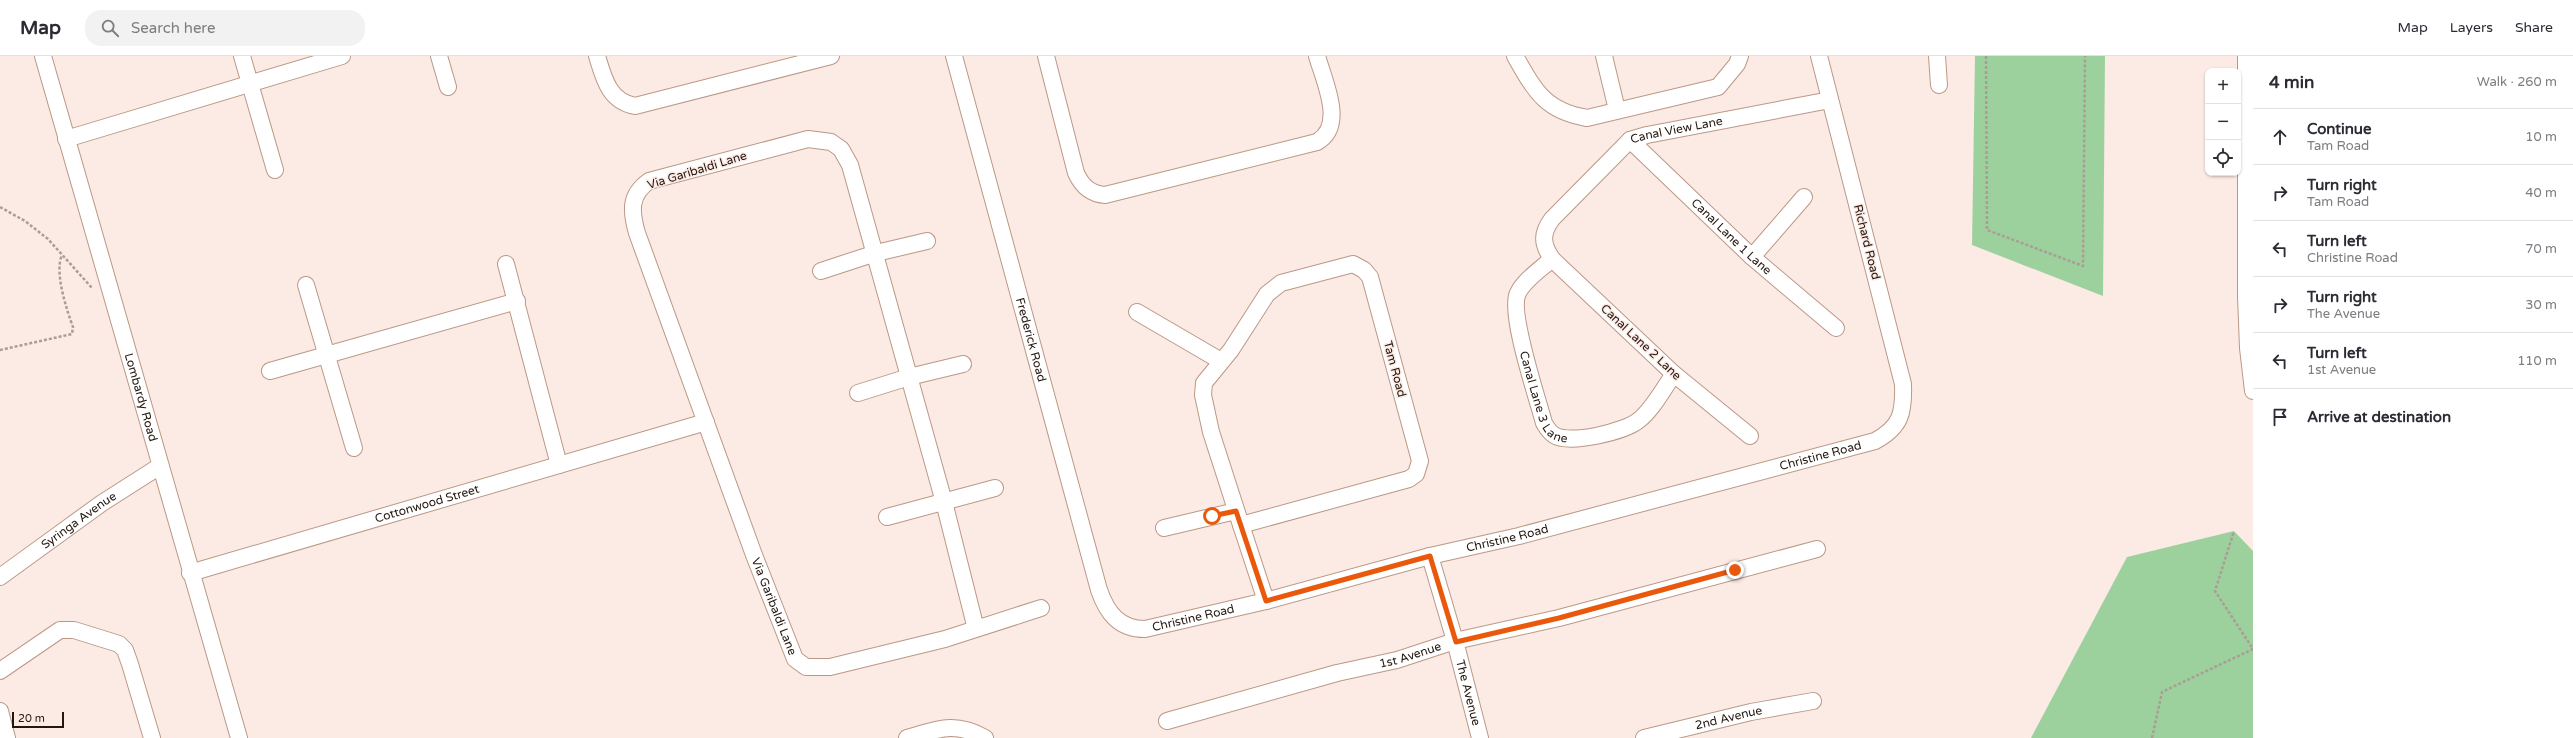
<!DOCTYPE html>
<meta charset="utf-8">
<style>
body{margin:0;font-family:"Varela Round",sans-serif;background:#f2f2f3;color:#2b2b33}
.controls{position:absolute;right:12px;top:12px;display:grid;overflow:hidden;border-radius:8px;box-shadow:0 1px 3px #0004}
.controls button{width:36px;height:36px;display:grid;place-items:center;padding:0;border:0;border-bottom:1px solid #e1e1e2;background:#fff;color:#2b2b33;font:20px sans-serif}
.scale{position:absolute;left:12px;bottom:10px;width:52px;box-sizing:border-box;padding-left:4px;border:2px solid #241710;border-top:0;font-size:11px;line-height:14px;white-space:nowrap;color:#241710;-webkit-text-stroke:3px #fbebe4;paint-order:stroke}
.stop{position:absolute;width:12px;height:12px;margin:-9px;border:3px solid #ea580c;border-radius:50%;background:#fff}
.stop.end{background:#ea580c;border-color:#fff;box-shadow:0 1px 4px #0008}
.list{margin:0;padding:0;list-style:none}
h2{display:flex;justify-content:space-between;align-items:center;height:52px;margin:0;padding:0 16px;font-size:17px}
h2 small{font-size:13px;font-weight:400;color:#7c7c81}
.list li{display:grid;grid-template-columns:26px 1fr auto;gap:12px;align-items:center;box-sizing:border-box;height:56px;padding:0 16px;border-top:1px solid #e1e1e2}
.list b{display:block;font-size:15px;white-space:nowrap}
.list p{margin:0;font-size:13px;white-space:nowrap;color:#7c7c81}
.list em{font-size:13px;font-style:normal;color:#7c7c81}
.icon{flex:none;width:22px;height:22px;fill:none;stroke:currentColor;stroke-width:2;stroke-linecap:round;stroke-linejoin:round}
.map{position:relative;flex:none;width:2253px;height:682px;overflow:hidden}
header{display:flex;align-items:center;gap:24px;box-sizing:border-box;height:56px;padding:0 20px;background:#fff;border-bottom:1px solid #e1e1e2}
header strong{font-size:19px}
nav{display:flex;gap:22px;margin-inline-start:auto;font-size:14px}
.search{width:280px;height:36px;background:#f2f2f3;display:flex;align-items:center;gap:10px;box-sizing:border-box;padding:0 14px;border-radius:16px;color:#7c7c81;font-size:15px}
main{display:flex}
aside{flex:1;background:#fff}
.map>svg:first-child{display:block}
.green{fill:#9cd19e}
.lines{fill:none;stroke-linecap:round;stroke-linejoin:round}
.minor-casing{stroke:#bb9886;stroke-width:18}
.path{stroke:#ab9c95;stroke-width:2.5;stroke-dasharray:3 2;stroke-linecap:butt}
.minor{stroke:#fff;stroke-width:16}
.route{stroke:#ea580c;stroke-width:5}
.labels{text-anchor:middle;stroke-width:3;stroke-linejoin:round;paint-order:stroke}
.street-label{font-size:12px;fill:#241710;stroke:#fbebe4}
</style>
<header>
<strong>Map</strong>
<div class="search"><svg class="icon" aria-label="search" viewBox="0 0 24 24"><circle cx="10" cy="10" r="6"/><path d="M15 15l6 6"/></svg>Search here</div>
<nav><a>Map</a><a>Layers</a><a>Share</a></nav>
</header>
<main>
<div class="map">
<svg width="2253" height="682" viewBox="0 0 2253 682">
<rect width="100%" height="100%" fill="#fbebe4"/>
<g class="green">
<path d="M1975 0H2105L2103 240 1972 189Z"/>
<path d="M2234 475 2253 495V682H2031L2127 501Z"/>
</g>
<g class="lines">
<g class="minor-casing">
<g id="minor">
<path id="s1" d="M43 0 239 682"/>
<path d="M242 0 275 114"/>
<path d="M439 0 448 31"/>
<path d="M597 0C604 23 609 45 635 50L831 0"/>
<path id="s2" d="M954 0 1099 534C1107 557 1119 573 1145 573L1266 545 1430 500 1519 480 1875 385C1901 371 1904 357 1903 328L1819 0"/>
<path d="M1046 0 1076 117C1082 130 1090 138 1105 139L1317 86C1346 70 1324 25 1317 0"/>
<path d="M1515 0C1535 35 1545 55 1587 62L1718 31 1737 8 1740 0"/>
<path d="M1604 0 1617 54"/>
<path d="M1937 0 1939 29"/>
<path d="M2246 0V240L2248 292 2253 335"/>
<path d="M66 83 342 0"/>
<path id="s3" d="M1630 84 1752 201 1836 272"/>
<path d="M1752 201 1804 141"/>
<path id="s4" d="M1552 203C1541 213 1524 224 1518 237 1508 256 1538 344 1544 367 1547 372 1549 376 1554 379 1569 389 1625 376 1639 364 1653 353 1663 333 1674 318"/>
<path d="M506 208 559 409"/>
<path d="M1353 208 1364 214 1370 221 1420 405 1416 418 1409 423 1241 469 1211 376 1203 339 1204 327 1231 294 1267 238 1281 227Z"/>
<path d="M821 215 876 197 927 185"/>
<path d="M306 229 354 392"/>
<path d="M1137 256 1221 305"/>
<path d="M270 315 517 245"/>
<path d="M858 337 909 321 963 308"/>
<path id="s5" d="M1750 380 1674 318 1552 203C1542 188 1541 178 1552 163L1630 84 1647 79 1830 44"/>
<path d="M887 461 995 432"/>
<path d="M1241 469 1266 545"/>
<path d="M1164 472 1236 455"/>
<path id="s6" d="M1430 500 1455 585 1480 682"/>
<path id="s7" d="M190 517 706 366"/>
<path id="s8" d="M0 521 102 447 160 410"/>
<path id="s9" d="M976 573 944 446 850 109 841 93 831 86 808 83 649 125C629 139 631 156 637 177L754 499 795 603 806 611H830L945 583 1041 552"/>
<path d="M0 615 60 574H74L119 588 125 594 130 608 152 682"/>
<path d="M0 655 7 682"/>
<path id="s10" d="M1167 665 1337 617 1397 604 1455 585 1559 562 1817 493"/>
<path d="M907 682C938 673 955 665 985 682"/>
<path id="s11" d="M1644 682 1751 656 1813 645"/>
</g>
</g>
<g class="path">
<path d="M1986 0 1987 174 2083 210 2085 0"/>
<path d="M0 151 25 165 48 183 92 232"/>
<path d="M0 294 72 278 73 271C67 255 54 216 62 199"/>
<path d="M2152 682 2162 636 2253 593 2215 535 2234 475"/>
</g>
<use href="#minor" class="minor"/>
</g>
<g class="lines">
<path class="route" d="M1212 460 1236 455 1266 545 1430 500 1456 586 1559 562 1735 514"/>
</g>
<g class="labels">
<g class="street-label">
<text dy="4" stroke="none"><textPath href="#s5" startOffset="468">Canal View Lane</textPath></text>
<text transform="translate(697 114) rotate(-17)" y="4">Via Garibaldi Lane</text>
<text dy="4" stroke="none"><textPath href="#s3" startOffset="140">Canal Lane 1 Lane</textPath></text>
<text transform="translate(1867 186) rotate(76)" y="4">Richard Road</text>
<text dy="4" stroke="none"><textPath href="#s2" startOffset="294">Frederick Road</textPath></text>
<text transform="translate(1641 286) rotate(43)" y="4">Canal Lane 2 Lane</text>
<text transform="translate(1395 313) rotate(75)" y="4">Tam Road</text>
<text dy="4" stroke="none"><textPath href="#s4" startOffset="160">Canal Lane 3 Lane</textPath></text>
<text dy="4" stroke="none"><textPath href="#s1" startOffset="355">Lombardy Road</textPath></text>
<text dy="4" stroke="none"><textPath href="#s2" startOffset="1316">Christine Road</textPath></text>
<text dy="4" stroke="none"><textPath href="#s7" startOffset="247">Cottonwood Street</textPath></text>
<text dy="4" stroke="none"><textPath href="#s8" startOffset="97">Syringa Avenue</textPath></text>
<text dy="4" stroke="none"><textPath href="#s2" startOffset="992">Christine Road</textPath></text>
<text dy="4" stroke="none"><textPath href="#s9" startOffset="1155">Via Garibaldi Lane</textPath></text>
<text dy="4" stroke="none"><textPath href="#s2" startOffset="668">Christine Road</textPath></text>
<text dy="4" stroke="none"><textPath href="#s10" startOffset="252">1st Avenue</textPath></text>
<text dy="4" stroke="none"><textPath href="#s6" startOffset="142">The Avenue</textPath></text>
<text dy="4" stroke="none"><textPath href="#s11" startOffset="87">2nd Avenue</textPath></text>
</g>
</g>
</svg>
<div class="controls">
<button>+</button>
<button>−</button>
<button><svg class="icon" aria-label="locate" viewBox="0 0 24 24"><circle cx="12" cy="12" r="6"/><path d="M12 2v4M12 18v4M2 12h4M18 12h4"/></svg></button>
</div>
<div class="scale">20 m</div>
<div class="stop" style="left:1212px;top:460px"></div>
<div class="stop end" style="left:1735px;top:514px"></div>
</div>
<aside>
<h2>4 min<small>Walk · 260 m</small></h2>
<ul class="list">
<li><svg class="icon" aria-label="ahead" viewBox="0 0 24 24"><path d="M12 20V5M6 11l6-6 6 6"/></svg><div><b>Continue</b><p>Tam Road</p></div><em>10 m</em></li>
<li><svg class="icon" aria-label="right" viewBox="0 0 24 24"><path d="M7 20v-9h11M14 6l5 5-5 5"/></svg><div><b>Turn right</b><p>Tam Road</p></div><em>40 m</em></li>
<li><svg class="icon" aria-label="left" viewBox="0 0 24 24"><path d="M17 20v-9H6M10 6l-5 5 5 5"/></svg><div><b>Turn left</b><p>Christine Road</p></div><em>70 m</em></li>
<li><svg class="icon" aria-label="right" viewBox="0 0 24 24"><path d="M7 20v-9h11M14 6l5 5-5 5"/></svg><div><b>Turn right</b><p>The Avenue</p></div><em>30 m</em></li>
<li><svg class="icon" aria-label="left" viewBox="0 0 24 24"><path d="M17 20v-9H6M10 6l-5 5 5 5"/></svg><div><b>Turn left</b><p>1st Avenue</p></div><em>110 m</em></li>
<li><svg class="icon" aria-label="arrive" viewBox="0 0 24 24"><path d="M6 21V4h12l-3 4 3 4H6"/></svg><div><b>Arrive at destination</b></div></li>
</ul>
</aside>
</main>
